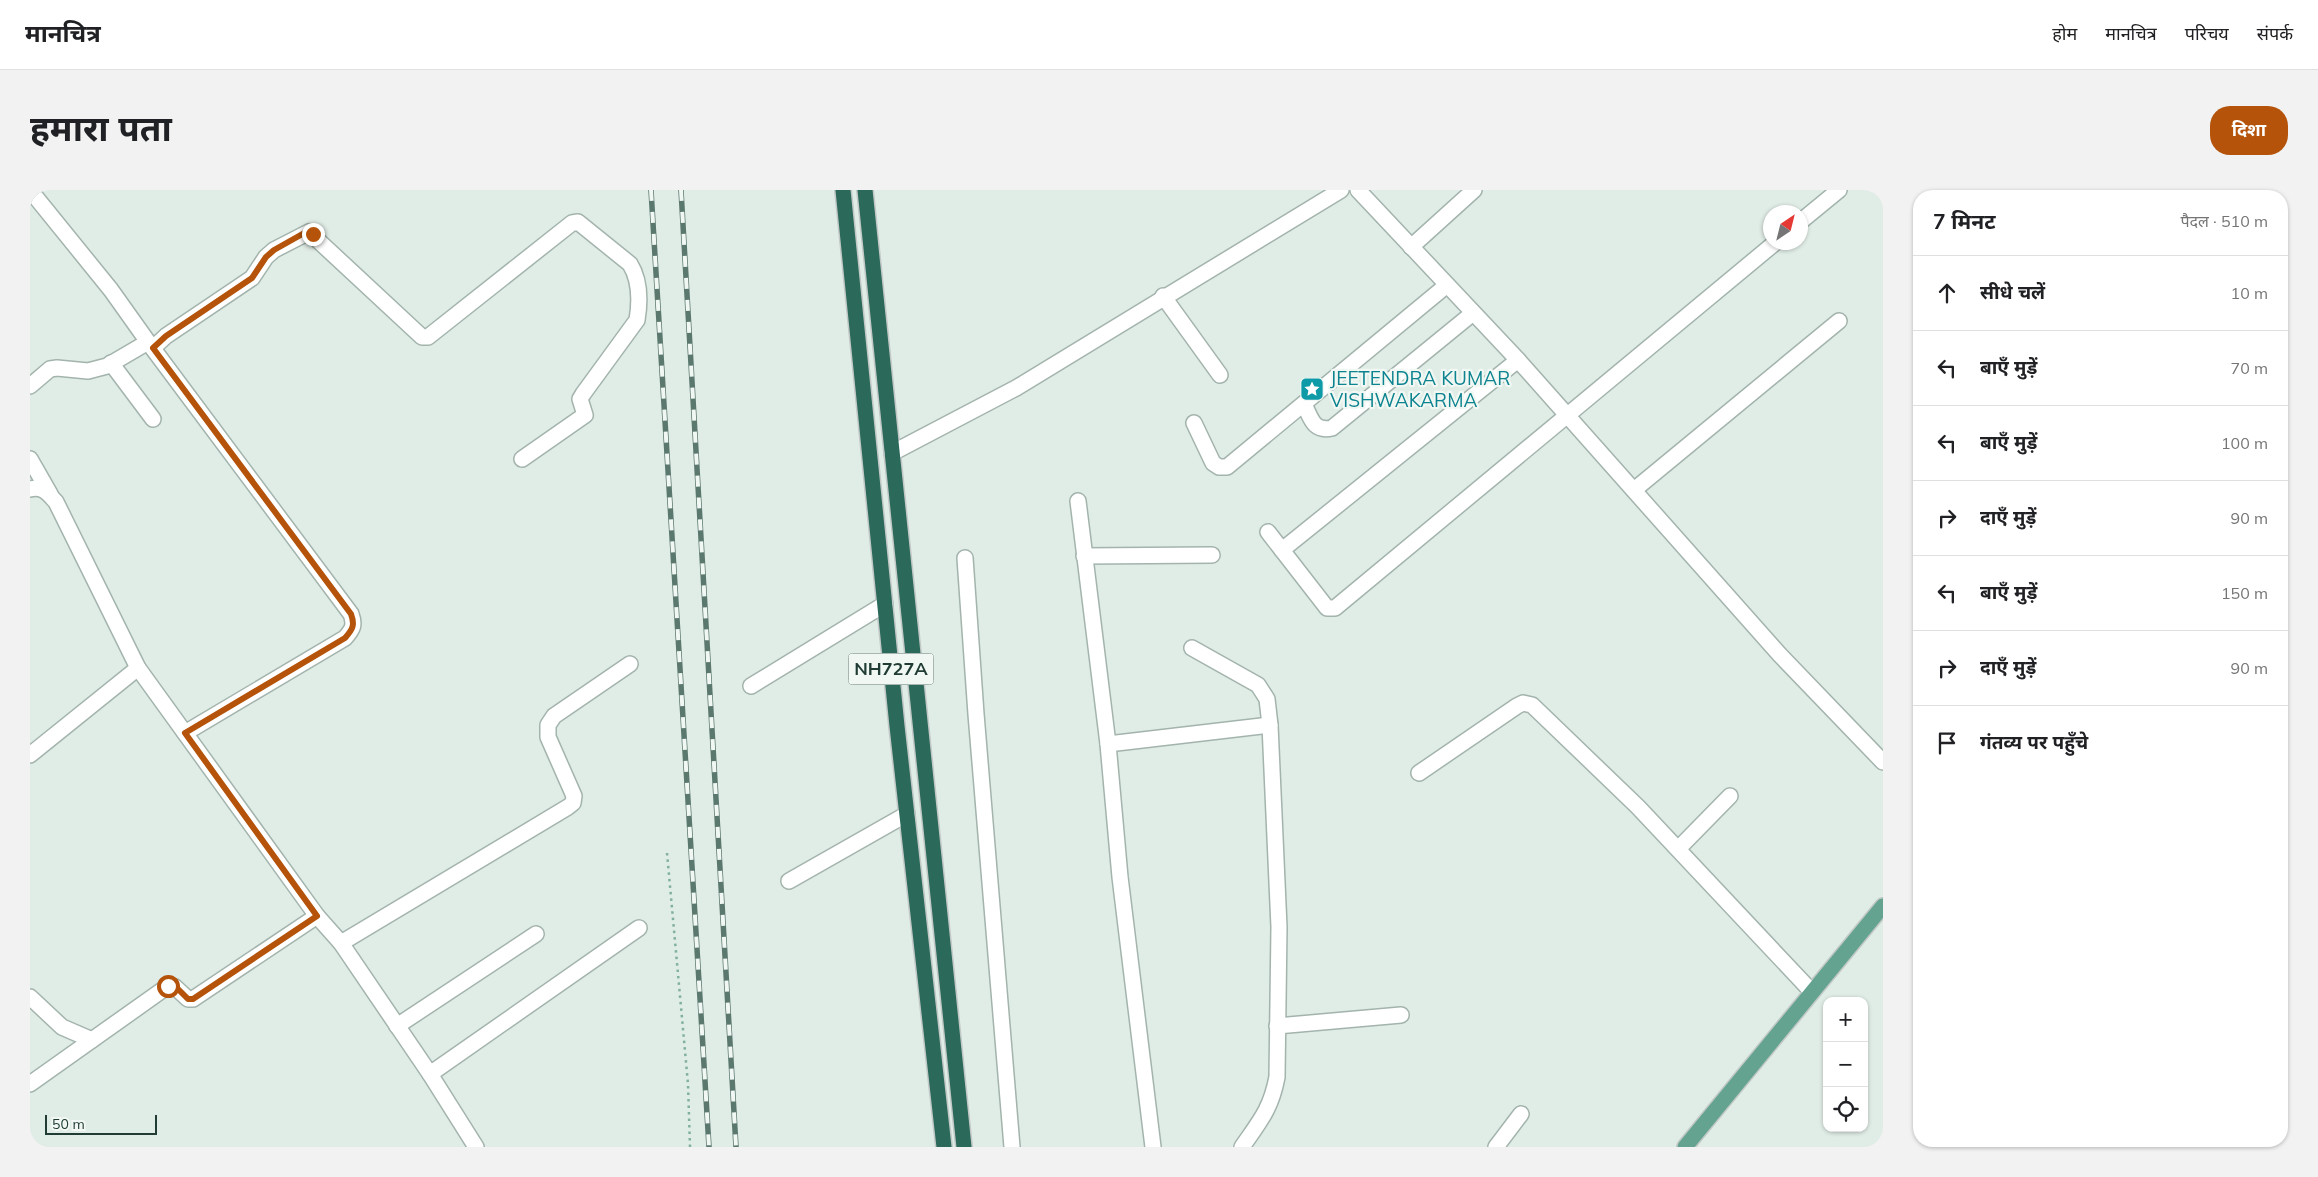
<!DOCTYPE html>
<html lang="hi">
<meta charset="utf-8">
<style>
body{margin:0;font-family:Mulish,"Noto Sans Devanagari",sans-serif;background:#f2f2f2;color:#202124}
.controls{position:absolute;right:15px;bottom:15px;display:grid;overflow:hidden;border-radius:10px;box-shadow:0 1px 4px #0004}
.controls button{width:45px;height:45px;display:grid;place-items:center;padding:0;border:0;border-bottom:1px solid #e0e0e0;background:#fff;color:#202124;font:25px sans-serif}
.compass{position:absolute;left:1733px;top:15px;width:45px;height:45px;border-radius:50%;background:#fff;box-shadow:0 1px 4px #0004;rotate:35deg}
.scale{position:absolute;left:15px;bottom:12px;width:112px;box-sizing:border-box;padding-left:5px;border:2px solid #203c34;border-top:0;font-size:14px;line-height:18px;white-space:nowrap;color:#203c34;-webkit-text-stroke:4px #f1f8f4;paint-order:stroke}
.stop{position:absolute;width:15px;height:15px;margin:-11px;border:4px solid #b45309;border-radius:50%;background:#fff}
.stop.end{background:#b45309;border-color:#fff;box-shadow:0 1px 5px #0008}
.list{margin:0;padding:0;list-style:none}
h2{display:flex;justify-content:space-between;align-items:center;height:65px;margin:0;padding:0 20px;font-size:21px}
h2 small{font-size:16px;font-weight:400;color:#757577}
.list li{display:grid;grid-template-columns:32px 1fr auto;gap:15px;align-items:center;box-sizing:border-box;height:75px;padding:0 20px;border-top:1px solid #e0e0e0}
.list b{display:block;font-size:19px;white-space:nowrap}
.list em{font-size:16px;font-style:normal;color:#757577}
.icon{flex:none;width:28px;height:28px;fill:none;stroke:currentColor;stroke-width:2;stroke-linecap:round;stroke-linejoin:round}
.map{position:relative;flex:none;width:1853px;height:957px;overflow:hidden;border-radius:20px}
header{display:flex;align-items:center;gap:30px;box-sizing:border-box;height:70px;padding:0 25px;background:#fff;border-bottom:1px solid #e0e0e0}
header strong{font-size:24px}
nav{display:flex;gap:28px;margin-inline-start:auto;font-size:18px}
.intro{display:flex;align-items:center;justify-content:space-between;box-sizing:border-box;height:120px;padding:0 30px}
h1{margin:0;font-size:35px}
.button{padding:12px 22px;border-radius:20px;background:#b45309;color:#fff;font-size:18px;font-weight:700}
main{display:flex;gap:30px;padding:0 30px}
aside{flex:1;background:#fff;border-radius:20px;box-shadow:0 1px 4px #0004}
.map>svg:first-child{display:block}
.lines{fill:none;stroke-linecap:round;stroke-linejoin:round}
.minor-casing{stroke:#a3b4ad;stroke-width:18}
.major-casing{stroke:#c1c8c6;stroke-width:18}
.highway-casing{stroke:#c1c8c6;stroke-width:18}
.path{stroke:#80b09f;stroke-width:2.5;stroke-dasharray:2.5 4;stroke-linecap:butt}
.minor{stroke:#fff;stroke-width:15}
.major{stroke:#63a390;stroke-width:15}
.highway{stroke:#2b695a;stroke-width:15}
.rail-casing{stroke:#5b786f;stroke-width:5.5}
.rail{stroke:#f1f8f4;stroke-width:4;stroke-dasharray:11;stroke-linecap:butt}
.route{stroke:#b45309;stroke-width:6}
.labels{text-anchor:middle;stroke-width:4.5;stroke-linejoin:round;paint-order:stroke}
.shield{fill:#f1f8f4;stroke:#5f746e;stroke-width:1}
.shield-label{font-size:18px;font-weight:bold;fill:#203c34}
.culture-label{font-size:19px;fill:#0d838f;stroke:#f1f8f4;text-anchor:start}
</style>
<header>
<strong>मानचित्र</strong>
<nav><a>होम</a><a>मानचित्र</a><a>परिचय</a><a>संपर्क</a></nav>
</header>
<div class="intro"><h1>हमारा पता</h1><a class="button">दिशा</a></div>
<main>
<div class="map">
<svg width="1853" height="957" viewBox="0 0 1853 957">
<rect width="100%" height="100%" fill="#e0ece6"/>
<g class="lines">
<g class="minor-casing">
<g id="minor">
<path d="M0 0 81 100 118 152"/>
<path d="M1328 0 1488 170 1750 465 1853 572"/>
<path d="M1770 32 1809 0"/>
<path d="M1381 57 1444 0"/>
<path d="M1133 106 1190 185"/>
<path d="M123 158 136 146 222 88 236 67 244 60 279 42 392 147H398L542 33 548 32 600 74C610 90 610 112 607 130L553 204 550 209 555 225 492 269"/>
<path d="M81 173 123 229"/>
<path d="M0 196 20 179 27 178 58 181 77 176 118 152 321 424C325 435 323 439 315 448L155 543"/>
<path d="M1274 214C1281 228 1283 242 1302 238L1443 123"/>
<path d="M1164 233 1183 273 1189 277H1197L1417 95"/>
<path d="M862 263 986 198 1311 0"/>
<path d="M0 269 20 304"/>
<path d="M0 299C13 296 18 303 26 312L108 478 287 726 311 753 400 884 446 957"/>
<path d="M1604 300 1809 131"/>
<path d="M1048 311 1078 554 1090 687 1123 957"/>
<path d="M1238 342 1297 418H1305L1746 52"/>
<path d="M1252 360 1488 170"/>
<path d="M1054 366 1182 365"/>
<path d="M935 368 946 524 982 957"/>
<path d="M1162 458 1228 495 1237 509 1240 535 1249 737 1247 887C1241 919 1230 931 1212 957"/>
<path d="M721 496 855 414"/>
<path d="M1078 554 1240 535"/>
<path d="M0 565 108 478"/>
<path d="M1389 583 1487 516 1493 513 1502 515 1608 617 1782 802"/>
<path d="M1648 659 1700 606"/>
<path d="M759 691 877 624"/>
<path d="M311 753 538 617 543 613 544 606 518 547V535L524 526 600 474"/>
<path d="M0 807 32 837 62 850"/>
<path d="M367 836 506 744"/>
<path d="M1247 836 1371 825"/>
<path d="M400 884 609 738"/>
<path d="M0 894 138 796 145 797 158 809H163L287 726"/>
<path d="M1466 957 1491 924"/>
</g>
</g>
<g class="major-casing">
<path id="major" d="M1655 957 1853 716"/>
</g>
<g class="highway-casing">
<g id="highway">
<path d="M813 0 867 536 914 957"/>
<path d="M835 0 934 957"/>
</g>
</g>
<path class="path" d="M637 663 658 894 660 957"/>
<use href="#minor" class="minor"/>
<use href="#major" class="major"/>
<use href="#highway" class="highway"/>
<g class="rail-casing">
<g id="rail">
<path d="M621 0 679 957"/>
<path d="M651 0 706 957"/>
</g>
</g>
<use href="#rail" class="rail"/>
</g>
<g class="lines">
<path class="route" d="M138 796H145L158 809H163L287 726 155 543 315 448C323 439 325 435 321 424L123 158 136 146 222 88 236 67 244 60 276 42 283 44"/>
</g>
<defs>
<g id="sight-square" transform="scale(1.25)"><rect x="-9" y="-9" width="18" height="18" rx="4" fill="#0f9aa8" stroke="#f1f8f4"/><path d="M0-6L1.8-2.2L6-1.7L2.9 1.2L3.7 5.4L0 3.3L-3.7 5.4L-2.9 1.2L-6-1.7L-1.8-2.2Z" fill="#fff"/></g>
</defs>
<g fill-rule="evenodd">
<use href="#sight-square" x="1282" y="199"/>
</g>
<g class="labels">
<rect class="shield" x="818.5" y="463.5" width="85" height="31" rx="4"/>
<g class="shield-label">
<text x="861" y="485">NH727A</text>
</g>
<g class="culture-label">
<text x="1300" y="195">JEETENDRA KUMAR<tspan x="1300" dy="22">VISHWAKARMA</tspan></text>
</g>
</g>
</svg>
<div class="controls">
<button>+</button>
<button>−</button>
<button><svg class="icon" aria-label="locate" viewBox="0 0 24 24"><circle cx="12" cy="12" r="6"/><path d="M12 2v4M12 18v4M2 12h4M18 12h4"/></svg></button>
</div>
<svg class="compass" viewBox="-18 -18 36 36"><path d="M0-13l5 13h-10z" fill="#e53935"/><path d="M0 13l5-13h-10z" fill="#757577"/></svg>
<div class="scale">50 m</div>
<div class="stop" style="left:138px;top:796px"></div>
<div class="stop end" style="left:283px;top:44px"></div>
</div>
<aside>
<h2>7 मिनट<small>पैदल · 510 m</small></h2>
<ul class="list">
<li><svg class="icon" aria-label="ahead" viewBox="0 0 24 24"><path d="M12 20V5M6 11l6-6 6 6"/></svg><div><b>सीधे चलें</b></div><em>10 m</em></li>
<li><svg class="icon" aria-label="left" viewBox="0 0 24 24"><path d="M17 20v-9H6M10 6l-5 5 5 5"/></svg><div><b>बाएँ मुड़ें</b></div><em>70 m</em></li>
<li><svg class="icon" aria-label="left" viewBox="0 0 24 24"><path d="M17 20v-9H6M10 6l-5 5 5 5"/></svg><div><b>बाएँ मुड़ें</b></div><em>100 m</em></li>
<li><svg class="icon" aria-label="right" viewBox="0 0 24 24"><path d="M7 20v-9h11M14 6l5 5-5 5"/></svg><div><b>दाएँ मुड़ें</b></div><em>90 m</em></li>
<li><svg class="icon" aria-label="left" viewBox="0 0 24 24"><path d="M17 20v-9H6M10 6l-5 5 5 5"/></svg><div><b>बाएँ मुड़ें</b></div><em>150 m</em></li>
<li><svg class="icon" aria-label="right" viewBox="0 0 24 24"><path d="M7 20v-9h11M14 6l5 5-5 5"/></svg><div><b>दाएँ मुड़ें</b></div><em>90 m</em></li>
<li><svg class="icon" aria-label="arrive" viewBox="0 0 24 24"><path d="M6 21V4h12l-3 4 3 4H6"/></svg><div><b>गंतव्य पर पहुँचे</b></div></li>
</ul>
</aside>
</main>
